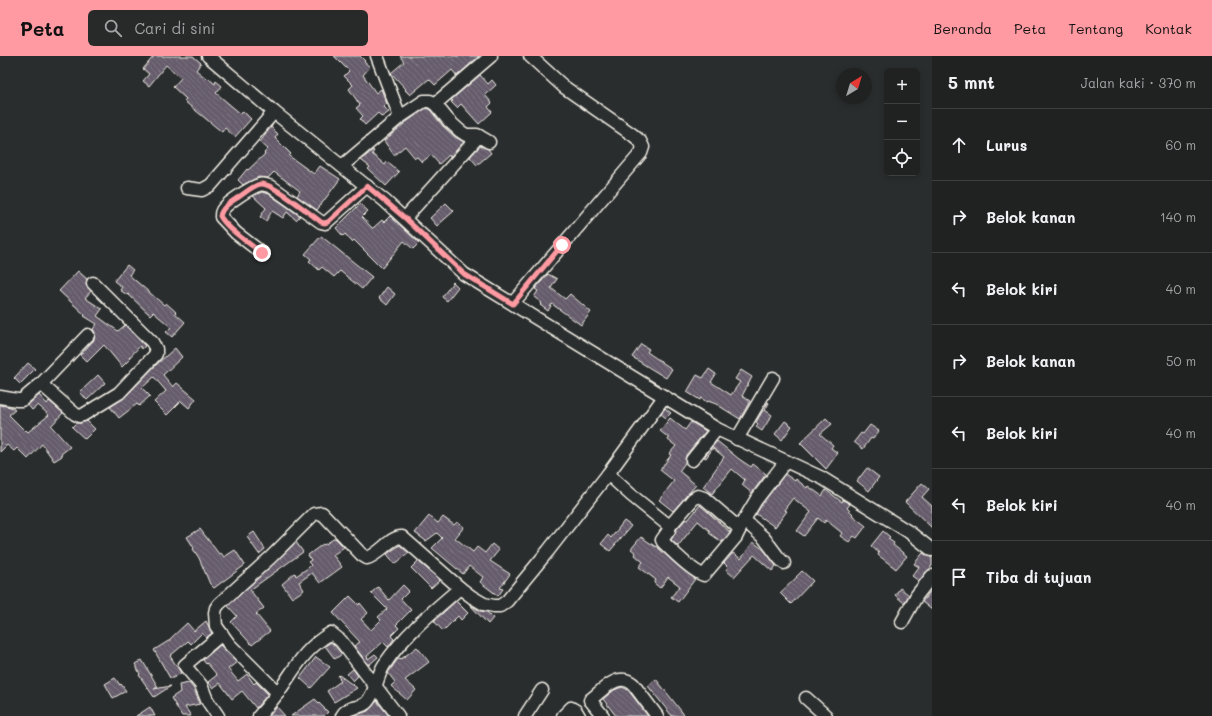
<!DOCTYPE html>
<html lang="id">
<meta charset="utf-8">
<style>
body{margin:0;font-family:Mali,sans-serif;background:#282a2a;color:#f1f3f6}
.controls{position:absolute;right:12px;top:12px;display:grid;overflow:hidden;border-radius:6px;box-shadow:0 2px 6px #0003}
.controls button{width:36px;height:36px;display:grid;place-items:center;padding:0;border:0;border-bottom:1px solid #3d3f40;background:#202222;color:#f1f3f6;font:20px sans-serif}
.compass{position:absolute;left:836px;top:12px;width:36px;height:36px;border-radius:50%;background:#202222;box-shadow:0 2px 6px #0003;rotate:38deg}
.stop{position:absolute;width:12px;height:12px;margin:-9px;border:3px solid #ff9aa2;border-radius:50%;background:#fff}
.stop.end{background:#ff9aa2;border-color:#fff;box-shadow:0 1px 4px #0008}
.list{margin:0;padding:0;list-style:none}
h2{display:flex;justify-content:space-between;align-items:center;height:52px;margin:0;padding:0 16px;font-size:17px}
h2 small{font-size:13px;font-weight:400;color:#a2a4a5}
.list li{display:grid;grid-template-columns:26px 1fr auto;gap:12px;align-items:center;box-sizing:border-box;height:72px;padding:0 16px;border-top:1px solid #3d3f40}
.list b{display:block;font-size:15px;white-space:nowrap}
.list em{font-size:13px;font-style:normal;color:#a2a4a5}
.icon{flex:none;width:22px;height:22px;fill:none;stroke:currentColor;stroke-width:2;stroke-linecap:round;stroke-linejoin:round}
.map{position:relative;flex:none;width:932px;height:660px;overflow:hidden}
header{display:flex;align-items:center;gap:24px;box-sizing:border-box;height:56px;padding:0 20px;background:#ff9aa2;color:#111}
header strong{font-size:19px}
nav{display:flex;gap:22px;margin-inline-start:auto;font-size:14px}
.search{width:280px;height:36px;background:#282a2a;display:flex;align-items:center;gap:10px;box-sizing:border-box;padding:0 14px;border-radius:6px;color:#a2a4a5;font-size:15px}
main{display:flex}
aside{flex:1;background:#202222}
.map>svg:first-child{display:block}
.building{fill:url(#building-back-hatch);stroke:#f4f1e8}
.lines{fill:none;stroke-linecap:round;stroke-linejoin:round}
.minor-casing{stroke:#f4f1e8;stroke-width:15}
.minor{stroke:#2a2d2e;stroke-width:12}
.route{stroke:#ff9aa2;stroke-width:5}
</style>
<header>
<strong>Peta</strong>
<div class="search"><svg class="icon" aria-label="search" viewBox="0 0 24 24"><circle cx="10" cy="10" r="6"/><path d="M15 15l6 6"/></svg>Cari di sini</div>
<nav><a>Beranda</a><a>Peta</a><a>Tentang</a><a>Kontak</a></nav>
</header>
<main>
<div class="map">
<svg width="932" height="660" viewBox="0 0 932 660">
<defs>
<pattern id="building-back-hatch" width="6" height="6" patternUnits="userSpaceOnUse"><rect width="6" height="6" fill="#665c6c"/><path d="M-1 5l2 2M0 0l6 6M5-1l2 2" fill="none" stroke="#7c7481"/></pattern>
</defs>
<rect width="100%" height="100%" fill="#2a2d2e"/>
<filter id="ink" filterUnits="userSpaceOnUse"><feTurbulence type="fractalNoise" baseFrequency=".025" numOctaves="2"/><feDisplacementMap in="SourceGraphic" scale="8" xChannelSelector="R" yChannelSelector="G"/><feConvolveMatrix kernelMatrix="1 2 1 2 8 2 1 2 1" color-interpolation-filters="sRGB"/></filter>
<g filter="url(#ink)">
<g class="building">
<path d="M154 0H193L201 7 196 14 207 23 208 22 215 28 216 25 222 30 216 37 241 58 243 55 251 63 235 81 225 72 222 76 184 45 186 43 173 31 181 22 166 9 149 30 143 25 149 18 143 13Z"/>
<path d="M334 0H360L365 5 364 6 370 11 363 19 376 37 381 33 387 48 384 51 389 56 382 61 378 57 365 69 360 63 363 60 356 52 360 49 349 33 353 29 344 20 349 15Z"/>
<path d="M400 0H479L457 20 452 14 435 29 429 23 410 39 405 34 406 33 391 17 404 6Z"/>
<path d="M480 19 488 28 492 24 496 29 485 39 492 47 488 51 492 56 479 68 461 48 457 52 451 46 453 45 451 44Z"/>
<path d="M426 52 430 54 443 70 455 81 464 86 450 101 449 99 439 108 431 99 422 106 417 101 415 102 405 90 394 99 384 85 405 67Z"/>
<path d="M273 68 271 71 278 78 275 82 291 98 289 100 314 118 320 110 340 123 317 154 297 140 300 135 274 116 268 122 259 121 243 129 238 124 247 113 248 114 265 98 264 97 268 93 260 86Z"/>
<path d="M480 90 488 93 491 97 477 109 470 101Z"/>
<path d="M373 94 374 95 372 98 385 109 387 106 399 116 386 130 368 113 370 111 361 104Z"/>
<path d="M262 136 269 138 300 160 296 164 287 156 283 162 272 155 266 165 260 161 266 152 253 140Z"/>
<path d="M446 147 454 155 437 170 430 162Z"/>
<path d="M360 148 368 155 362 161 372 172H373L382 164 384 166 390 160 419 187 413 193 404 185 382 212 354 184 352 186 345 178 343 180 336 172Z"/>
<path d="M321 180 372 221 362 233 340 215 334 221 322 211 319 214 309 205 311 203 305 198Z"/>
<path d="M127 209 133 214 129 219 164 249 166 247 176 256 175 257 185 266 172 281 166 276 171 271 153 256 150 259 128 238 127 239 120 234 122 231 114 225Z"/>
<path d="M78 215 87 223 86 229 91 235 85 242 102 253 97 260 118 275 125 269 145 290 142 293 140 290 129 302 130 303 122 311 104 289 87 306 80 299 94 284 95 277 93 273 97 268 84 260 85 259 59 235Z"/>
<path d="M548 218 557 223 551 232 565 243 570 238 591 256 581 269 552 248 548 255 540 249 542 247 534 241 538 235 535 233Z"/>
<path d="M453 226 458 231 447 245 442 241Z"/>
<path d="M387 231 395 238 387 249 379 242Z"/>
<path d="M641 288 649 293 647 296 672 313 666 322 632 301Z"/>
<path d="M175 292 182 301 163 319 173 331 177 327 196 343 189 352 181 345 167 359 154 346 166 335 154 321 142 332 150 340 139 350 137 348 119 362 110 351 124 342 157 308Z"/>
<path d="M28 307 35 313 20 328 14 322Z"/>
<path d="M709 313 716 318 711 326 731 339 740 326 735 323 741 314 752 321 742 340 750 345 740 363 716 348 708 345 707 346 701 342 700 344 687 336 697 319 703 322Z"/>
<path d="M98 319 105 327 87 344 80 336Z"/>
<path d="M39 339 47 348 49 345 63 357 51 370 70 391 61 398 62 400 54 405 42 388 28 403 17 392 14 395 7 389 0 396V349L11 351 15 354 9 359 25 375 26 374 28 376 49 359 38 349 32 354 28 349Z"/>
<path d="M768 346 769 347 765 354 772 359 762 375 756 371 758 368 756 366Z"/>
<path d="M665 352 671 357 666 362 661 358Z"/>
<path d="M670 362 685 374 691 366 706 375 686 399 685 407 679 415 696 429 673 455 659 444 674 425 660 414 671 399 669 398 676 390 668 384 669 382 660 375Z"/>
<path d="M826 362 832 368 820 378 833 389 831 392 838 397 826 413 800 387Z"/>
<path d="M87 365 95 373 85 383 72 371 76 367H81Z"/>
<path d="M785 365 792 370 782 384 775 378Z"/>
<path d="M870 369 879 375 873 383 871 382 863 393 854 386 861 377 863 378Z"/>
<path d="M717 385 739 403 751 411 753 408 766 418 752 437 742 429 745 424 732 413 712 438 703 431 724 401 713 392 706 402 704 401Z"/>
<path d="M867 412 879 421 869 435 857 425Z"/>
<path d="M785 418 795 425 796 423 807 432 808 430 822 440 826 434 842 446 843 444 850 448 847 452 853 458 852 459 866 470 857 482 854 480 849 486 840 480 842 477 826 464 824 467 818 462 804 480 797 475 811 456 793 442 784 454 787 455 775 471 756 458 762 448Z"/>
<path d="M922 427 929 433 922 441 932 450V472L905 446Z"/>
<path d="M700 449 730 476 722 486 709 477 710 475 698 465 678 490 671 484 676 474 686 463 688 464Z"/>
<path d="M429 460 438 467 443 461 454 469 457 466 464 471 455 482 473 496 477 491 485 497 492 488 499 494 490 505 510 518 500 532 503 533 498 540 480 526 483 521 469 510 463 518 432 492 442 482 437 477 426 485 415 477Z"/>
<path d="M624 465 631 470 610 495 601 488 608 479 611 482Z"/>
<path d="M200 473 219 498 221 497 224 501 235 494 245 509 214 532 210 528 199 502 193 493 194 492 187 481Z"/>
<path d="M883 475 890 481 888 483 894 487 893 489 907 500 896 513 878 499 879 497 871 490Z"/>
<path d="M254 476 265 493 259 498 247 481Z"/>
<path d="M641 481 656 491V490L678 510 695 523 678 546 671 541 680 530 668 521 660 532 654 527 656 524 639 511 643 506 635 499 636 497 631 493Z"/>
<path d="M335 482 344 491 333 499 342 511 320 527 312 517 299 526 304 534 292 542 282 528 295 517 296 520 308 512 311 509 308 506 311 504 308 499 323 488 324 489Z"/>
<path d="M296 486 303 496 250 534 264 552 256 558 270 575 252 589 231 566 237 560 228 550Z"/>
<path d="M753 486 764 494 776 510 772 515 754 499 734 521 726 514 728 511 724 507 733 497 741 503Z"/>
<path d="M400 489 409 497 395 508 387 498Z"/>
<path d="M923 497 932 502V510L919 525 912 520 919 511 914 508Z"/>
<path d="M418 505 440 524 431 532 411 512Z"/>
<path d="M802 515 813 525 791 548 780 537 797 521H796Z"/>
<path d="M403 529 409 535 401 543 411 554 396 569 399 572 391 580 394 583 388 591 383 586 367 600 368 603 375 598 378 601 369 609 354 590 360 586 333 557 350 540 359 549 360 547 368 557 361 563 371 574 381 564 378 561 387 553 371 537 378 531 389 544Z"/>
<path d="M900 532 909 539 904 547 895 539Z"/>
<path d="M932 533V554L922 546Z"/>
<path d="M456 545 468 557 461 564 458 560 443 575 434 565Z"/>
<path d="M469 548 480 555 487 556 493 562 488 568Z"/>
<path d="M206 565 212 577 206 582 202 577 191 588 188 585 170 600 181 617 173 622H170L154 594 170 584V583L187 567 194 575Z"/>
<path d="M331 586 342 598 335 603 325 590Z"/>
<path d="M220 589 237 606 228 613 238 625 247 618 254 628 256 626 268 638 256 652 242 635 232 643 220 627 213 632 208 626 217 619 207 607 206 608 203 604Z"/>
<path d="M417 591 429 606 405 624 416 634 407 644 391 630 395 626 388 617 397 604 400 602 401 603Z"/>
<path d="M316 601 330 611 311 632 300 622Z"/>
<path d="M142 604 158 631 154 633 171 630 154 641 139 619 140 618 135 608Z"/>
<path d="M353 613 358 620 353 625 347 618Z"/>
<path d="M339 619 357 632 334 646 327 635 341 625 338 620Z"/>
<path d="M115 622 120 629 121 628 126 635 113 642 105 628Z"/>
<path d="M656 623 678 651 685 660H672L648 630Z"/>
<path d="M189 627 194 633 200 648 185 651 191 660H182L171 642 180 636 179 629Z"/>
<path d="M622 631 628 634 648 660H616L603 643 614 634Z"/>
<path d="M315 643 328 656 324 660H291Z"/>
<path d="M377 645 389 660H353L368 655Z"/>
<path d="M150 651 155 660H136Z"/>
<path d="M277 651 285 660H269Z"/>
</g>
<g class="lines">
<g class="minor-casing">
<g id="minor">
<path d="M208 0 274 56 385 145 464 218 717 373 822 422 909 476 932 494"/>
<path d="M377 0 400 61 424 45H430L435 48 449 65 460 75 466 79H477L489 86"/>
<path d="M435 48 491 0"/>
<path d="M342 110 400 61"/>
<path d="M187 132 202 134 211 129 274 56"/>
<path d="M405 162 479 80"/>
<path d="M262 197 236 177 221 161C221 157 221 155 224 152 229 146 251 131 259 129 264 127 268 130 272 131L321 166 325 167 328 165 367 130"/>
<path d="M513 247 641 97 643 91 640 85 633 79 564 31 530 0"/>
<path d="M41 328 75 358 79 360 83 359 119 337 156 298V293L152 286 93 227"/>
<path d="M0 341 17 344H22L41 328 88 279"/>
<path d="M737 383 773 322"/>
<path d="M692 404 717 373"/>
<path d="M608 418 631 439 668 469 669 474 662 484 663 486C672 495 693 516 704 519L736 481 744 464 756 444 786 405"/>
<path d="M744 464 764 482 779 502 784 507"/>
<path d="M669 471 693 443 698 440 704 442 740 473"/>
<path d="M902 566 917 539 932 520"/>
<path d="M278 637 229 588 216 570 215 557 216 552 219 548 271 501 314 458 322 457 362 499 367 502C379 499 391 480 402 481L460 532 472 541 484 548 494 550H500L507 545 548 495 608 418 664 341"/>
<path d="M806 642 826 660"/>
<path d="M218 660 207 644 201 629 186 611 185 609 222 578"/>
<path d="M259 660C266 652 273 644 279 635 296 611 304 593 331 577L341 585 398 660"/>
<path d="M342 660C349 648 360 654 367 646 376 636 377 620 384 609 404 579 432 556 460 532"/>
<path d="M525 660 542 634"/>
<path d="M563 660 571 652 576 655 579 660"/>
<path d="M603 660 590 644C602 635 618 615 633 628L657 660"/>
</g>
</g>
<use href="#minor" class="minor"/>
</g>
</g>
<g class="lines" filter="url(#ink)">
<path class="route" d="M262 197C250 188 227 173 220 160 222 151 230 147 237 142 244 138 253 129 261 128 273 127 310 158 321 166L324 167 328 166 367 130 405 162 464 218 513 248 562 189"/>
</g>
</svg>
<div class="controls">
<button>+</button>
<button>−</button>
<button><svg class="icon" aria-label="locate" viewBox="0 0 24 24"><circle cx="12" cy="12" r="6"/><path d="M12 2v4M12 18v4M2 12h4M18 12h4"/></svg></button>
</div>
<svg class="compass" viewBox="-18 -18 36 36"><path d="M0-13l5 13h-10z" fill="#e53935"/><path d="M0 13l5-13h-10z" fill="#a2a4a5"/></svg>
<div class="stop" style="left:562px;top:189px"></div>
<div class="stop end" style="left:262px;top:197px"></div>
</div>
<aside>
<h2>5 mnt<small>Jalan kaki · 370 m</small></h2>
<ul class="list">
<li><svg class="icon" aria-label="ahead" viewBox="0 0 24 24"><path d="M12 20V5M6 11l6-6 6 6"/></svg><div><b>Lurus</b></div><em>60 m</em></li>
<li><svg class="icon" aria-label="right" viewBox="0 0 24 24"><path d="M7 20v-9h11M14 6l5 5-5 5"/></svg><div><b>Belok kanan</b></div><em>140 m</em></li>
<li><svg class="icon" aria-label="left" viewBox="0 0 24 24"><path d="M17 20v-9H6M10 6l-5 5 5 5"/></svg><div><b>Belok kiri</b></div><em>40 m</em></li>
<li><svg class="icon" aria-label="right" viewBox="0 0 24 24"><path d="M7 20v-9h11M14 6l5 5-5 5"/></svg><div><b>Belok kanan</b></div><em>50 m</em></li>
<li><svg class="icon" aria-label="left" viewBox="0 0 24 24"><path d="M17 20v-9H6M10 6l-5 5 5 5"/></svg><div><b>Belok kiri</b></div><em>40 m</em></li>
<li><svg class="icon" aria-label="left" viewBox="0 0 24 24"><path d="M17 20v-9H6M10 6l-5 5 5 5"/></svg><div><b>Belok kiri</b></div><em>40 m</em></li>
<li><svg class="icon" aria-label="arrive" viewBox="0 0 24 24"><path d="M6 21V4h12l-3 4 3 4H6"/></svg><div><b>Tiba di tujuan</b></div></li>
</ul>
</aside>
</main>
